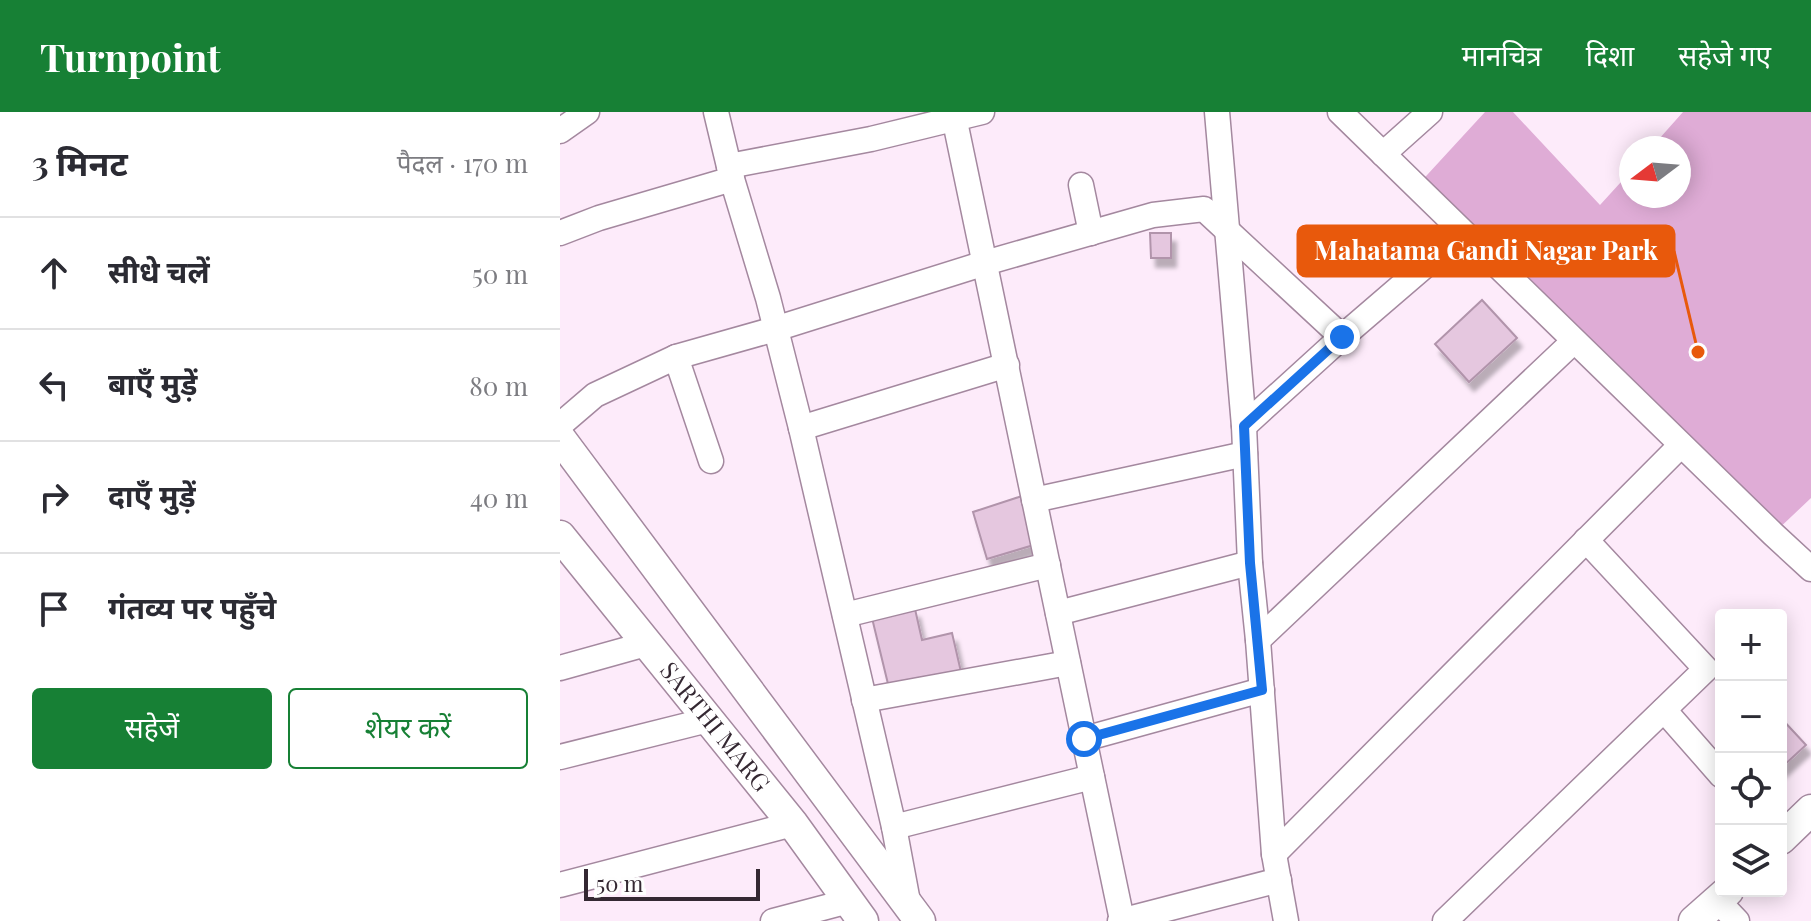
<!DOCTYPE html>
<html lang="hi">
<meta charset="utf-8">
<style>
body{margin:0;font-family:"Playfair Display","Noto Sans Devanagari",serif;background:#f2f2f3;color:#2b2b33}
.controls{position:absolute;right:24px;bottom:24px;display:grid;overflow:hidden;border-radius:8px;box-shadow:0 4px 20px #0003}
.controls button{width:72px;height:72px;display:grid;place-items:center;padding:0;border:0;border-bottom:2px solid #e1e1e2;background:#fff;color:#2b2b33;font:40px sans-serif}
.compass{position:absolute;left:1059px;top:24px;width:72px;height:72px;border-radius:50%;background:#fff;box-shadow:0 4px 20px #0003;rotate:254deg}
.scale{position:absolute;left:24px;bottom:20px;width:176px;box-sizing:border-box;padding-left:8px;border:4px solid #342832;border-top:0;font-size:22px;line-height:28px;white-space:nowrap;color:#342832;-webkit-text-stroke:6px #fefefe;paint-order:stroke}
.stop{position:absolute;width:24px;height:24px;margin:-18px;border:6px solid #1a73e8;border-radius:50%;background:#fff}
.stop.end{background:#1a73e8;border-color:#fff;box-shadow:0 2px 8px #0008}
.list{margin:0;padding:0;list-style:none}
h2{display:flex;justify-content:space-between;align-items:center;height:104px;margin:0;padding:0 32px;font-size:34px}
h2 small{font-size:26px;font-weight:400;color:#7c7c81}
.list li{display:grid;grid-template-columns:52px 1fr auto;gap:24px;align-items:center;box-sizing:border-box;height:112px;padding:0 32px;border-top:2px solid #e1e1e2}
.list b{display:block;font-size:30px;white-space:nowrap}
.list em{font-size:26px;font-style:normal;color:#7c7c81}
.actions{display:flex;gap:16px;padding:24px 32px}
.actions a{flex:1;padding:18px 0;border:2px solid #178035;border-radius:8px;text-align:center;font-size:28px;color:#178035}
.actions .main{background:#178035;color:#fff}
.icon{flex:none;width:44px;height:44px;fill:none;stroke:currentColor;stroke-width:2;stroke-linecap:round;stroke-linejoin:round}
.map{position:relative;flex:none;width:1251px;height:809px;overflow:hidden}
header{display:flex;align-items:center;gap:48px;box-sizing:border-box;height:112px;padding:0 40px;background:#178035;color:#fff}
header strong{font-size:38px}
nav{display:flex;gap:44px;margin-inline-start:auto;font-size:28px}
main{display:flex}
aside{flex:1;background:#fff}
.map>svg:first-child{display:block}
.green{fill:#dfacd6}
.building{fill:#e5c7df;stroke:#b194ab;stroke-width:2;filter:url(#shadow)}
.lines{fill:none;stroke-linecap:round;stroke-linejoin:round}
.minor-casing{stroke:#a4889f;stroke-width:27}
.tertiary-casing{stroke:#a4889f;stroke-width:33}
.minor{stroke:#fff;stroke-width:24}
.tertiary{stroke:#fff;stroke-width:30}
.route{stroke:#1a73e8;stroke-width:10}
.labels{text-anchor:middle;stroke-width:6;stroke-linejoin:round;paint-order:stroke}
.street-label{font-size:24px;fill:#342832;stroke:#fefefe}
.leader{fill:none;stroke:#e8590c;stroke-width:3}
.callout-dot{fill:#e8590c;stroke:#fefefe;stroke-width:3}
.callout{fill:#e8590c;stroke:#e8590c;stroke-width:3}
.callout-label{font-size:26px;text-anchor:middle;font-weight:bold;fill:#fff}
</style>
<header>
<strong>Turnpoint</strong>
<nav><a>मानचित्र</a><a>दिशा</a><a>सहेजे गए</a></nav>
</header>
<main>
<aside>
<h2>3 मिनट<small>पैदल · 170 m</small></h2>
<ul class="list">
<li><svg class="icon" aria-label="ahead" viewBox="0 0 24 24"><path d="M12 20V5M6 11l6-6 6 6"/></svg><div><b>सीधे चलें</b></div><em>50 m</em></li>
<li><svg class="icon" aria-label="left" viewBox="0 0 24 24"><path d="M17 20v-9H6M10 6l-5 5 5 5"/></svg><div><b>बाएँ मुड़ें</b></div><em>80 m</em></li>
<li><svg class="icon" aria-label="right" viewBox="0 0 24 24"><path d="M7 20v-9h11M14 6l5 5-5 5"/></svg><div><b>दाएँ मुड़ें</b></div><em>40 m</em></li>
<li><svg class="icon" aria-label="arrive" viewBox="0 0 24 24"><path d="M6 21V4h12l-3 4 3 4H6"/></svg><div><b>गंतव्य पर पहुँचे</b></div></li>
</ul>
<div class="actions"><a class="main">सहेजें</a><a>शेयर करें</a></div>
</aside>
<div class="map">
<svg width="1251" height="809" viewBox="0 0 1251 809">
<defs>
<filter id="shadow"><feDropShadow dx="5" dy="9" stdDeviation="2" flood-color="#0004"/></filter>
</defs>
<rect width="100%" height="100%" fill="#fdebfa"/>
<path class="green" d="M925 0H953L1040 93 1071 59V84H1119V36H1091L1123 0H1251V386L1213 422 856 75Z"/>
<g class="building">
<path d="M590 121H611V146H591Z"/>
<path d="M922 188 957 226 909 270 875 232Z"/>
<path d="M462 384 477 432 427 447 413 400Z"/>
<path d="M355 497 362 528 392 521 401 560 329 576 312 506Z"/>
<path d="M1221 606 1246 633 1221 656Z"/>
</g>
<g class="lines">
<g class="minor-casing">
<g id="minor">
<path d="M156 0 172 67 208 186 241 316 334 715 348 790"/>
<path d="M393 0 562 808"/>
<path d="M657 0 684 314 690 451 698 528 714 742 726 809"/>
<path d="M780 0 1213 422 1251 457"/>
<path d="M0 19 27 0"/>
<path d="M823 42 870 0"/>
<path d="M169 54 311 27 422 0"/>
<path d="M521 73 531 121"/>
<path d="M0 121 39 106 172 67"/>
<path d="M116 245 151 349"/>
<path d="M0 313 35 283 116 245 215 217 425 151 593 103 644 97 782 225"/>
<path d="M684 314 782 225 903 121"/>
<path d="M241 316 447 253"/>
<path d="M474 388 685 342"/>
<path d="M498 501 690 451"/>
<path d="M285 503 488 453"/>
<path d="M698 528 1014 229"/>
<path d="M0 556 86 532"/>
<path d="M304 588 508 551"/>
<path d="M1104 598 1161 663"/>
<path d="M524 627 702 578"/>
<path d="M0 645 148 608"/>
<path d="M334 715 532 665"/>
<path d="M714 742 1121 333"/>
<path d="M0 773 233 712"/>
<path d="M1158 789 1177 809"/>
<path d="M213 809 289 789"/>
<path d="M560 809 719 768"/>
<path d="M885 809 1146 557 1026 428"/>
</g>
</g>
<g class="tertiary-casing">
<g id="tertiary">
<path d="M0 326 360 809"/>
<path id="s1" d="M0 424 233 712 303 809"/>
<path d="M1221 727 1251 698"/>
<path d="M1134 809 1168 779"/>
</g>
</g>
<use href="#minor" class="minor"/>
<use href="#tertiary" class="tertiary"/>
</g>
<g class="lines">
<path class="route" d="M524 627 702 578 690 451 684 314 782 225"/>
</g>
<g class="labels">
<g class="street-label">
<text dy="8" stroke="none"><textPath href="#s1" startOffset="246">SARTHI MARG</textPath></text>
</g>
</g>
<path class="leader" d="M1138 240L1114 139"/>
<circle class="callout-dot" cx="1138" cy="240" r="8"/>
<rect class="callout" x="738" y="114" width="376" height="50" rx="8"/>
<g class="callout-label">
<text x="926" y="148">Mahatama Gandi Nagar Park</text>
</g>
</svg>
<div class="controls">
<button>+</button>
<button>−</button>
<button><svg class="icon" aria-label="locate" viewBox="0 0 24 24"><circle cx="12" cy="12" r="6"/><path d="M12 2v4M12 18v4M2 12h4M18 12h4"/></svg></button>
<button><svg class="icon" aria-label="layers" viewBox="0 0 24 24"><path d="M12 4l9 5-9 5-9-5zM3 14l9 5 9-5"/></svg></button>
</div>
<svg class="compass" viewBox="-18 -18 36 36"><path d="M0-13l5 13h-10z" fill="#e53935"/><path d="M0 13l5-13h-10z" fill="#7c7c81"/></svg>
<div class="scale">50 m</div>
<div class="stop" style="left:524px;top:627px"></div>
<div class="stop end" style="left:782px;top:225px"></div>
</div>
</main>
